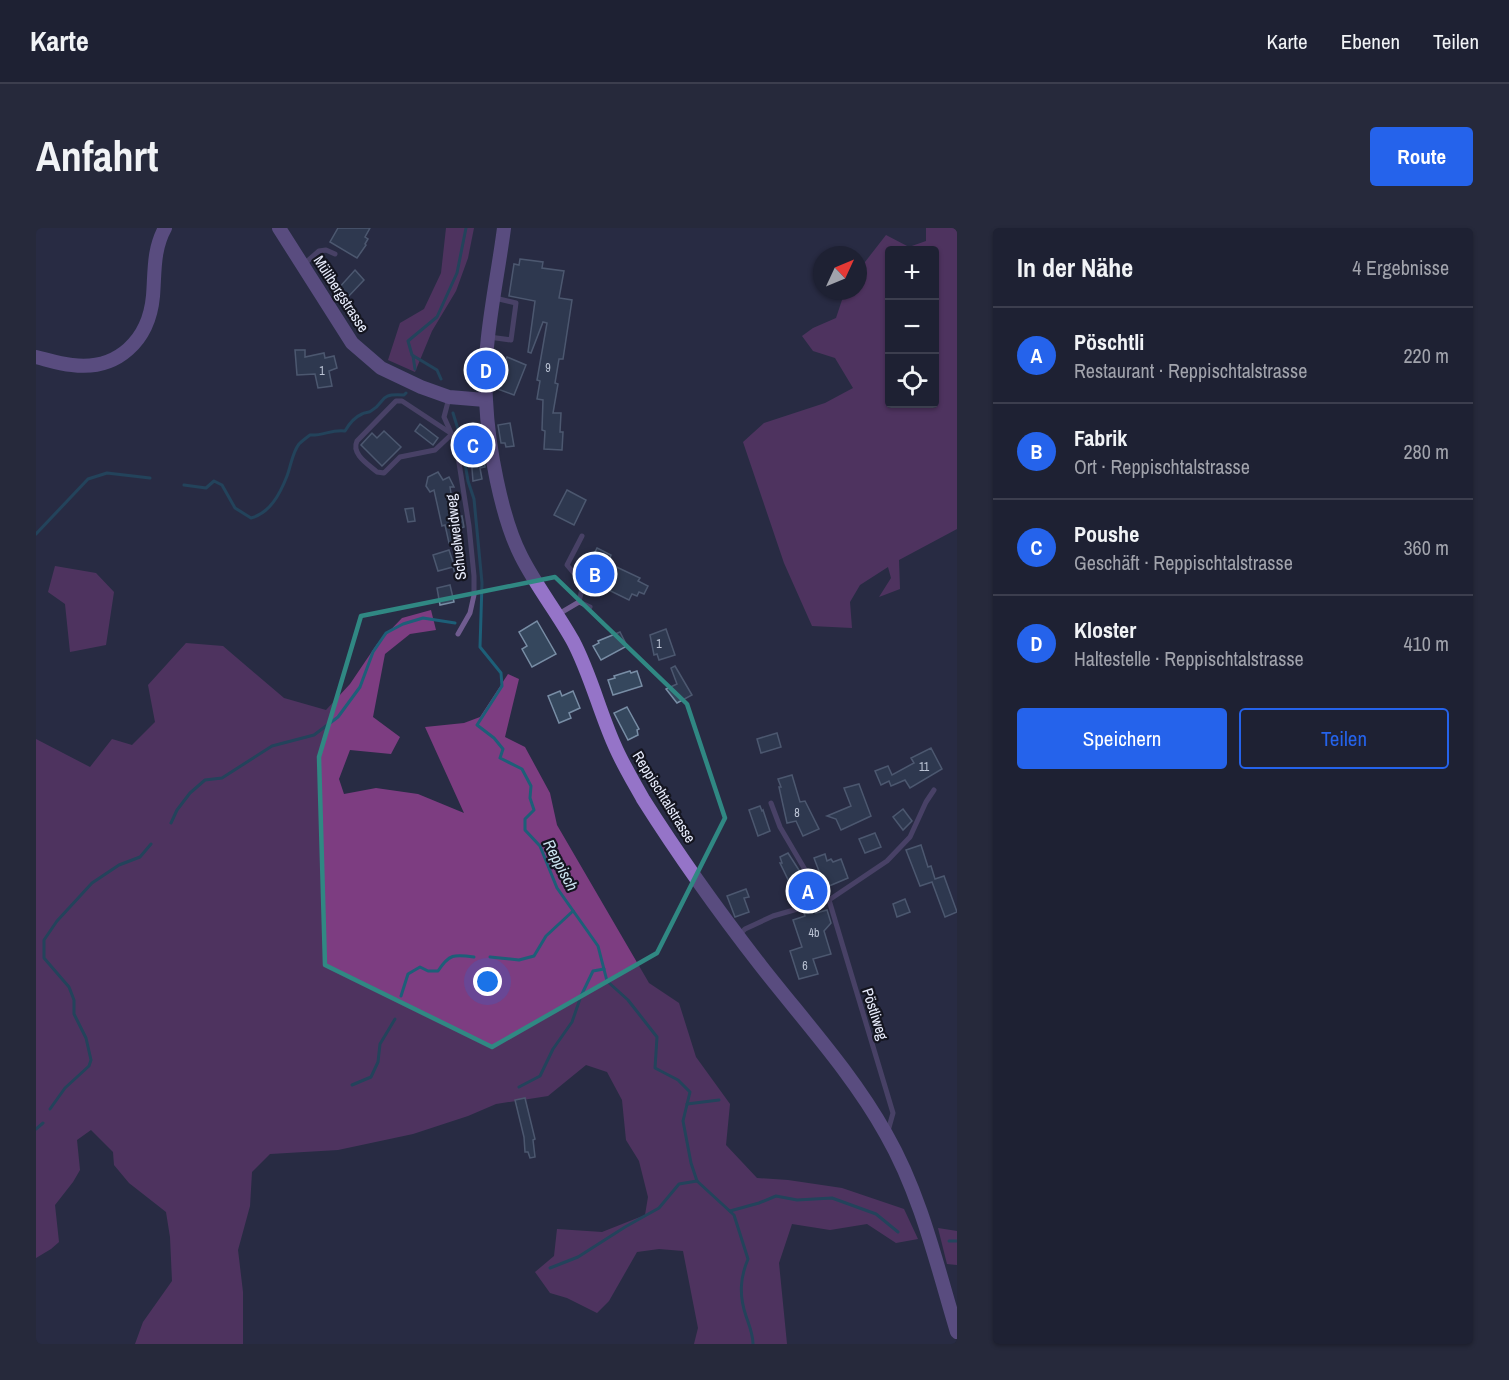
<!DOCTYPE html>
<html lang="de">
<meta charset="utf-8">
<style>
body{margin:0;font-family:"Archivo Narrow",sans-serif;background:#26293b;color:#f1f3f6}
.controls{position:absolute;right:18px;top:18px;display:grid;overflow:hidden;border-radius:6px;box-shadow:0 2px 4px #0004}
.controls button{width:54px;height:54px;display:grid;place-items:center;padding:0;border:0;border-bottom:2px solid #3c3e4e;background:#1e2133;color:#f1f3f6;font:30px sans-serif}
.compass{position:absolute;left:777px;top:18px;width:54px;height:54px;border-radius:50%;background:#1e2133;box-shadow:0 2px 4px #0004;rotate:46deg}
.you{position:absolute;left:452px;top:754px;width:21px;height:21px;margin:-15px;border:4px solid #fff;border-radius:50%;background:#1a73e8;box-shadow:0 0 0 9px #1a73e833}
.badge{display:grid;place-items:center;width:39px;height:39px;border-radius:50%;background:#2563eb;color:#fff;font-size:20px;font-weight:700}
.pin{position:absolute;translate:-50% -50%;border:3px solid #fff;box-shadow:0 2px 6px #0006}
.list{margin:0;padding:0;list-style:none}
h2{display:flex;justify-content:space-between;align-items:center;height:78px;margin:0;padding:0 24px;font-size:26px}
h2 small{font-size:20px;font-weight:400;color:#a1a3ac}
.list li{display:grid;grid-template-columns:39px 1fr auto;gap:18px;align-items:center;box-sizing:border-box;height:96px;padding:0 24px;border-top:2px solid #3c3e4e}
.list b{display:block;font-size:22px;white-space:nowrap}
.list p{margin:0;font-size:20px;white-space:nowrap;color:#a1a3ac}
.list em{font-size:20px;font-style:normal;color:#a1a3ac}
.actions{display:flex;gap:12px;padding:18px 24px}
.actions a{flex:1;padding:14px 0;border:2px solid #2563eb;border-radius:6px;text-align:center;font-size:21px;color:#2563eb}
.actions .main{background:#2563eb;color:#fff}
.icon{flex:none;width:33px;height:33px;fill:none;stroke:currentColor;stroke-width:2;stroke-linecap:round;stroke-linejoin:round}
.map{position:relative;flex:none;width:921px;height:1116px;overflow:hidden;border-radius:6px}
header{display:flex;align-items:center;gap:36px;box-sizing:border-box;height:84px;padding:0 30px;background:#1e2133;border-bottom:2px solid #3c3e4e}
header strong{font-size:28px}
nav{display:flex;gap:33px;margin-inline-start:auto;font-size:21px}
.intro{display:flex;align-items:center;justify-content:space-between;box-sizing:border-box;height:144px;padding:0 36px}
h1{margin:0;font-size:42px}
.button{padding:15px 27px;border-radius:6px;background:#2563eb;color:#fff;font-size:21px;font-weight:700}
main{display:flex;gap:36px;padding:0 36px}
aside{flex:1;background:#1e2133;border-radius:6px;box-shadow:0 2px 4px #0004}
.map>svg:first-child{display:block}
.forest{fill:#7d3d81;fill-rule:evenodd}
.lines{fill:none;stroke-linecap:round;stroke-linejoin:round}
.stream{stroke:#1d5f78;stroke-width:3}
.building{fill:#35475d;stroke:#788da5;stroke-width:1.5}
.lane{stroke:#705c90;stroke-width:5}
.secondary{stroke:#9574c8;stroke-width:14}
.marked{fill:none;stroke:#308883;stroke-width:4.5;stroke-linejoin:round}
.labels{text-anchor:middle;stroke-width:4.5;stroke-linejoin:round;paint-order:stroke}
.number-label{font-size:12px;fill:#bcc4d5}
.street-label{font-size:15px;fill:#e9edfd;stroke:#141520}
.water-label{font-size:16px;font-style:italic;fill:#cbe4f0;stroke:#141520}
</style>
<header>
<strong>Karte</strong>
<nav><a>Karte</a><a>Ebenen</a><a>Teilen</a></nav>
</header>
<div class="intro"><h1>Anfahrt</h1><a class="button">Route</a></div>
<main>
<div class="map">
<svg width="921" height="1116" viewBox="0 0 921 1116">
<rect width="100%" height="100%" fill="#282c44"/>
<g class="forest">
<path d="M410 0H438L432 30 420 63 396 103 379 144 352 132 364 95 388 81 405 45Z"/>
<path d="M890 0H921V301L863 332 864 361 843 369 855 350 852 339 824 357 814 374 816 400 776 398 748 335 707 214 728 195 789 175 817 160 799 130 777 123 766 108 777 100 800 90 809 63H822V43L850 7 873 19 890 13ZM854 22H898V176H854Z"/>
<path d="M19 338 60 345 78 364 70 417 34 424 29 376 12 364Z"/>
<path d="M395 382 400 402 374 406 349 426 337 489 364 509 355 526 314 522 303 551 308 566 340 560 382 566 428 585 389 499 428 495 444 489 472 446 483 451 469 509 489 519 514 565 521 597 613 755 643 775 660 829 694 876 690 917 721 950 752 952 806 960 868 981 882 1011 860 1015 831 996 794 1002 756 996 743 1035 751 1116H658L662 1100 647 1023 623 1021 601 1024 573 1073 561 1085 531 1070 514 1065 499 1044 518 1028 521 1001 566 1004 609 987 612 969 603 933 590 912 586 872 571 844 550 837 512 868 460 876 432 888 377 906 302 922 234 926 216 944 214 978 202 1022 207 1064V1116H99L107 1094 136 1053 134 1009 130 984 93 955 78 937 77 924 55 902 41 912 44 942 37 954 19 977 23 1014 15 1021 0 1030V511L54 539 76 511 96 517 119 494 112 457 150 415 187 418 248 470 290 482 314 456 341 416 366 390Z"/>
<path d="M902 1000 921 1003V1037L911 1036Z"/>
</g>
<g class="lines">
<g class="stream">
<path d="M377 128 379 141"/>
<path d="M405 151 401 142 376 127 372 113 401 89 421 45 430 0"/>
<path d="M417 185 425 211 432 253 438 271 446 355 444 419 465 445 466 458 441 497 458 510 467 521 464 530 486 541 495 558 494 570 498 582 489 591V602L504 618 521 660 562 718 571 753 592 772 621 809 619 840 642 852 654 864 647 893 655 935 661 953 698 987 712 1031C704 1050 703 1067 710 1088 713 1097 717 1106 717 1116"/>
<path d="M148 257 170 260 178 253 186 257 199 280 215 290C234 285 244 266 251 248 255 238 256 225 263 216 266 213 270 210 274 207 287 208 296 201 309 203 313 196 319 189 326 186 329 184 333 185 335 183 351 174 341 165 368 167L370 165"/>
<path d="M0 306 52 251 71 245 114 250"/>
<path d="M135 595 141 582 154 565 169 552 186 550 236 518 278 507 302 489 324 459 337 424 350 405 367 396 387 390 419 395"/>
<path d="M454 729 483 732 498 728 510 708 537 683"/>
<path d="M365 768 372 746 384 739 392 743H402C413 726 418 726 438 729"/>
<path d="M316 857 335 849 342 834 344 816 359 791"/>
<path d="M483 859 504 848 517 821 536 794 545 768 557 743 568 741"/>
<path d="M651 876 683 872"/>
<path d="M14 881 29 860 53 838 55 832 50 810 38 786V772L33 759 8 730V712L21 693 56 655 83 637 104 629 115 616"/>
<path d="M0 901 7 895"/>
<path d="M694 983 723 975 740 968 761 972 796 970 840 986 862 1004"/>
<path d="M913 1013H921"/>
<path d="M514 1040 542 1029 589 999 623 980 643 956 661 953"/>
</g>
</g>
<g class="building">
<path d="M302 0H334L329 9 332 11 329 16 330 17 321 30 294 14Z"/>
<path d="M484 31 507 34 506 40 528 43 523 70 536 72 527 131H523L519 155 522 156 517 185H525L524 204H527L526 222 508 221 509 203 506 202 507 172 501 171 504 153 501 152 511 95 507 94 495 125 492 124 499 73 473 68 478 36 483 37Z"/>
<path d="M319 42 328 52 311 70 302 61Z"/>
<path d="M259 122H269V129L288 125 289 130 298 128 301 140 293 143 296 158 282 160 279 146 261 147Z"/>
<path d="M471 129 490 137 478 167 459 160Z"/>
<path d="M474 195 478 218 470 219 469 215H465L462 197Z"/>
<path d="M384 196 402 210 397 217 379 203Z"/>
<path d="M348 203 365 219 346 238 325 217 336 205 341 210Z"/>
<path d="M433 204 442 221 446 220 449 239 444 240 446 251 437 253Z"/>
<path d="M402 244 407 252 413 249 418 259H414L417 277 419 276 422 289 426 288 428 299 422 301 424 313 413 315 409 297 406 298 398 262 394 264 390 258 392 249Z"/>
<path d="M531 262 550 272 538 297 518 287Z"/>
<path d="M377 280 379 293 372 294 369 281Z"/>
<path d="M561 320 575 327 572 335 604 350 602 353 612 358 608 366 603 364 601 368 596 366 593 372 548 350 547 348Z"/>
<path d="M413 322 418 337 424 335 426 344 419 346 417 339 402 343 397 327Z"/>
<path d="M414 357 418 374 404 377 401 360Z"/>
<path d="M501 393 520 426 496 439 486 421 491 418 483 404Z"/>
<path d="M630 401 639 427 623 432 621 426 618 427 614 407Z"/>
<path d="M584 404 591 418 565 432 557 418 563 415 562 413Z"/>
<path d="M639 438 656 467 641 475 630 461 641 456 635 440Z"/>
<path d="M594 443 595 445 601 443 606 458 577 467 572 452 579 450 578 448Z"/>
<path d="M524 463 526 468 537 463 544 480 533 485 535 490 523 495 512 468Z"/>
<path d="M591 479 603 501 601 502 602 507 592 512 578 485Z"/>
<path d="M741 505 745 519 725 525 721 511Z"/>
<path d="M895 520 906 541 874 560 869 552 855 558 853 553 845 557 839 543 852 538 856 547 878 535 875 530Z"/>
<path d="M756 547 764 574 769 573 783 601 767 608 760 593 751 595 743 559H745L742 551Z"/>
<path d="M823 556 835 588 805 602 800 591 791 588 815 578 808 560Z"/>
<path d="M724 578 726 583 727 582 734 603 722 608 713 582Z"/>
<path d="M867 581 876 593 867 602 857 589Z"/>
<path d="M839 605 845 619 829 625 823 611Z"/>
<path d="M885 617 892 639 895 638 899 651 908 648 921 684 909 689 896 654 884 658 870 622Z"/>
<path d="M752 625 777 664 778 669 776 672 763 675 761 670 755 672 753 667 758 664 744 635H746L744 629Z"/>
<path d="M789 626 791 633 795 631 797 634 805 631 812 650 786 661 781 653 786 651 778 630Z"/>
<path d="M710 661 713 669 708 670 713 684 699 689 691 668Z"/>
<path d="M869 671 874 684 861 689 857 676Z"/>
<path d="M779 681 780 685 791 682 795 695 788 703 795 726 777 731 782 746 763 751 754 723 766 719 757 692 769 688 768 684Z"/>
<path d="M489 870 499 911 497 912 499 929 494 930 492 924H489L488 909 479 872Z"/>
</g>
<g class="lines">
<g class="lane">
<path d="M268 36 283 23 290 22 299 26"/>
<path d="M453 109 475 112 480 75 459 70"/>
<path d="M413 170 408 189 420 216 433 298 438 348V367L434 385 422 406"/>
<path d="M360 173H366L416 206 399 222 364 229 348 245 341 244C332 236 315 226 321 213Z"/>
<path d="M543 374 547 356 531 337 546 308"/>
<path d="M543 374 554 379"/>
<path d="M521 387 543 374"/>
<path d="M735 575 744 599 788 674"/>
<path d="M793 672 857 885 852 903"/>
<path d="M704 706 709 701 737 688 793 672 851 633 874 609 890 574 898 562"/>
</g>
<g class="secondary">
<path d="M243 0 316 115 345 140 385 159 413 169 449 172"/>
<path d="M468 0C461 55 446 117 450 172 452 217 465 289 485 328 500 358 521 384 537 413 554 445 563 482 578 516 586 535 597 553 607 571 643 628 683 684 725 738 768 793 816 845 850 906 885 967 901 1038 921 1104"/>
<path d="M0 129C12 132 24 136 36 137 82 143 113 112 117 68 119 43 117 22 129 0"/>
</g>
</g>
<path d="M0 0H921V1116H0ZM519 349 651 476 689 590 621 725 456 819 289 737 283 529 325 388Z" fill="#282c44" fill-opacity=".55" fill-rule="evenodd"/>
<path class="marked" d="M519 349 651 476 689 590 621 725 456 819 289 737 283 529 325 388Z"/>
<g class="labels">
<g class="number-label">
<text x="512" y="144">9</text>
<text x="286" y="147">1</text>
<text x="623" y="420">1</text>
<text x="888" y="543">11</text>
<text x="761" y="589">8</text>
<text x="778" y="709">4b</text>
<text x="769" y="742">6</text>
</g>
<g class="street-label">
<text transform="translate(305 66) rotate(57)" y="5">Mülibergstrasse</text>
<text transform="translate(420 309) rotate(-97)" y="5">Schuelweidweg</text>
<text transform="translate(628 569) rotate(58)" y="5">Reppischtalstrasse</text>
<text transform="translate(839 786) rotate(72)" y="5">Pöstliweg</text>
</g>
<g class="water-label">
<text transform="translate(525 637) rotate(62)" y="6">Reppisch</text>
</g>
</g>
</svg>
<div class="controls">
<button>+</button>
<button>−</button>
<button><svg class="icon" aria-label="locate" viewBox="0 0 24 24"><circle cx="12" cy="12" r="6"/><path d="M12 2v4M12 18v4M2 12h4M18 12h4"/></svg></button>
</div>
<svg class="compass" viewBox="-18 -18 36 36"><path d="M0-13l5 13h-10z" fill="#e53935"/><path d="M0 13l5-13h-10z" fill="#a1a3ac"/></svg>
<div class="you"></div>
<div class="pin badge" style="left:772px;top:663px">A</div>
<div class="pin badge" style="left:559px;top:346px">B</div>
<div class="pin badge" style="left:437px;top:217px">C</div>
<div class="pin badge" style="left:450px;top:142px">D</div>
</div>
<aside>
<h2>In der Nähe<small>4 Ergebnisse</small></h2>
<ul class="list">
<li><span class="badge">A</span><div><b>Pöschtli</b><p>Restaurant · Reppischtalstrasse</p></div><em>220 m</em></li>
<li><span class="badge">B</span><div><b>Fabrik</b><p>Ort · Reppischtalstrasse</p></div><em>280 m</em></li>
<li><span class="badge">C</span><div><b>Poushe</b><p>Geschäft · Reppischtalstrasse</p></div><em>360 m</em></li>
<li><span class="badge">D</span><div><b>Kloster</b><p>Haltestelle · Reppischtalstrasse</p></div><em>410 m</em></li>
</ul>
<div class="actions"><a class="main">Speichern</a><a>Teilen</a></div>
</aside>
</main>
